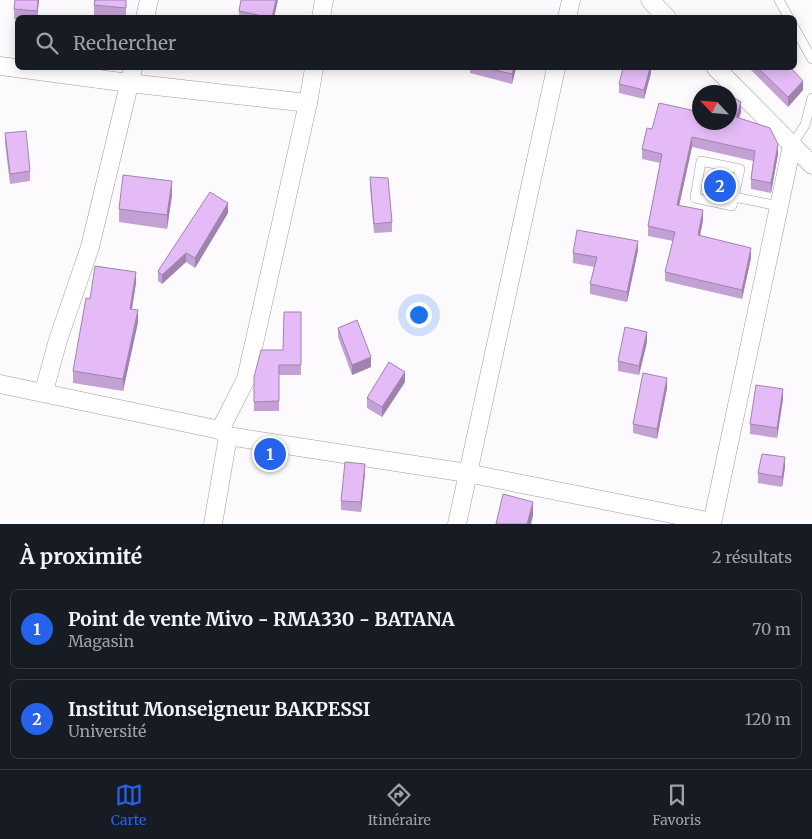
<!DOCTYPE html>
<html lang="fr">
<meta charset="utf-8">
<style>
body{margin:0;font-family:Merriweather,serif;background:#242831;color:#f1f3f6}
.compass{position:absolute;left:692px;top:85px;width:45px;height:45px;border-radius:50%;background:#171b24;box-shadow:0 2px 12px #0003;rotate:296deg}
.you{position:absolute;left:418px;top:314px;width:18px;height:18px;margin:-12px;border:4px solid #fff;border-radius:50%;background:#1a73e8;box-shadow:0 0 0 8px #1a73e833}
.badge{display:grid;place-items:center;width:32px;height:32px;border-radius:50%;background:#2563eb;color:#fff;font-size:16px;font-weight:700}
.pin{position:absolute;translate:-50% -50%;border:2px solid #fff;box-shadow:0 1px 5px #0006}
.list{margin:0;padding:0;list-style:none}
h2{display:flex;justify-content:space-between;align-items:center;height:65px;margin:0;padding:0 20px;font-size:21px}
h2 small{font-size:16px;font-weight:400;color:#9ea1a6}
.list li{display:grid;grid-template-columns:32px 1fr auto;gap:15px;align-items:center;box-sizing:border-box;height:80px;margin:0 10px 10px;padding:0 10px;border:1px solid #363941;border-radius:8px}
.list b{display:block;font-size:19px;white-space:nowrap}
.list p{margin:0;font-size:16px;white-space:nowrap;color:#9ea1a6}
.list em{font-size:16px;font-style:normal;color:#9ea1a6}
.icon{flex:none;width:28px;height:28px;fill:none;stroke:currentColor;stroke-width:2;stroke-linecap:round;stroke-linejoin:round}
.map{position:relative;flex:none;width:812px;height:524px;overflow:hidden}
.search{position:absolute;background:#171b24;box-shadow:0 2px 12px #0003;left:15px;right:15px;top:15px;height:55px;display:flex;align-items:center;gap:12px;box-sizing:border-box;padding:0 18px;border-radius:8px;color:#9ea1a6;font-size:19px}
.sheet{height:245px;background:#171b24}
nav{display:flex;justify-content:space-around;align-items:center;box-sizing:border-box;height:70px;border-top:1px solid #363941;background:#171b24;font-size:14px;color:#9ea1a6}
nav a{display:grid;justify-items:center;gap:2px}
nav .on{color:#2563eb}
.map>svg:first-child{display:block}
.lines{fill:none;stroke-linecap:round;stroke-linejoin:round}
.service-casing{stroke:#a29aa5;stroke-width:10}
.minor-casing{stroke:#a29aa5;stroke-width:19}
.service{stroke:#fff;stroke-width:9}
.minor{stroke:#fff;stroke-width:18}
.wall{fill:#c4a1d4}
.shaded-wall{fill:#a083ad}
.building{fill:#e4bbf7;stroke:#a083ad}
</style>
<div class="map">
<svg width="812" height="524" viewBox="0 0 812 524">
<rect width="100%" height="100%" fill="#fdfafe"/>
<g class="lines">
<g class="service-casing">
<g id="service">
<path d="M779 0 789 18"/>
<path d="M794 27 812 59"/>
<path d="M792 145 805 125 812 98"/>
<path d="M701 161 740 169 732 206 695 198Z"/>
<path d="M734 197 779 206"/>
</g>
</g>
<g class="minor-casing">
<g id="minor">
<path d="M650 0 667 18"/>
<path d="M145 18 149 0"/>
<path d="M321 18 324 0"/>
<path d="M567 18 571 0"/>
<path d="M0 66 129 83 308 103"/>
<path d="M716 68 812 165"/>
<path d="M0 384 220 430 228 436 467 473 712 522"/>
<path d="M44 391 58 340 90 247 133 68"/>
<path d="M220 430 246 379 308 103 314 68"/>
<path d="M213 524 228 436"/>
<path d="M457 524 556 68"/>
<path d="M712 524 792 145"/>
</g>
</g>
<use href="#service" class="service"/>
<use href="#minor" class="minor"/>
</g>
<g class="wall">
<path d="M39 0 37 18H18V19H14V9Z"/>
<path d="M94 0H126V18L94 15Z"/>
<path d="M239 11 274 18H239Z"/>
<path d="M470 68H516L512 84 470 73Z"/>
<path d="M651 68V73L644 99 619 93V84Z"/>
<path d="M749 68H791L803 90 788 107Z"/>
<path d="M741 112 739 118 778 154 771 193 751 189V179L753 161 692 147 679 206 703 220 700 236 751 258 742 299 665 281V272L673 241 648 236V226L660 163 642 159V149L652 129 700 122Z"/>
<path d="M5 133 30 171V181L10 184 5 143Z"/>
<path d="M370 177 392 222V232L374 233 370 187Z"/>
<path d="M172 195 167 229 119 222V209Z"/>
<path d="M228 213 195 268 186 262 162 284 158 281V271Z"/>
<path d="M638 250 627 302 590 294V284L594 267 573 263V253Z"/>
<path d="M136 283 132 309 138 322 123 391 73 383V371L90 299Z"/>
<path d="M301 312V375H279V411H254V377L283 350Z"/>
<path d="M338 328 371 367 352 375 338 337Z"/>
<path d="M647 342 639 375 618 371V361Z"/>
<path d="M405 382 382 417 367 408V398Z"/>
<path d="M667 388 657 439 633 433V424Z"/>
<path d="M783 399 777 438 750 434V424Z"/>
<path d="M785 467 782 487 758 483V473Z"/>
<path d="M365 473 361 512 341 510V501Z"/>
</g>
<g class="shaded-wall">
<path d="M38 0H39L37 18V11Z"/>
<path d="M276 0H278L274 18H272Z"/>
<path d="M514 68H516L512 84V74Z"/>
<path d="M650 68H651V73L644 99V90Z"/>
<path d="M803 81V90L788 107V97Z"/>
<path d="M741 102V112L736 126V117Z"/>
<path d="M692 137V147L677 215V205Z"/>
<path d="M778 144V154L771 193V183Z"/>
<path d="M172 181V195L167 229V215Z"/>
<path d="M228 203V213L195 268V258Z"/>
<path d="M703 210V220L698 245V235Z"/>
<path d="M638 241V250L627 302V292Z"/>
<path d="M751 248V258L742 299V290Z"/>
<path d="M186 253V262L162 284V275Z"/>
<path d="M136 272V283L130 320V309Z"/>
<path d="M138 310V322L123 391V379Z"/>
<path d="M647 332V342L639 375V366Z"/>
<path d="M371 357V367L352 375V365Z"/>
<path d="M405 372V382L382 417V407Z"/>
<path d="M667 378V388L657 439V429Z"/>
<path d="M783 389V399L777 438V428Z"/>
<path d="M785 457V467L782 487V477Z"/>
<path d="M365 464V473L361 512V502Z"/>
<path d="M533 502V516L531 524H527Z"/>
</g>
<g class="building">
<path d="M15 0H38L37 11 14 9Z"/>
<path d="M95 0H126V8L94 5Z"/>
<path d="M241 0H276L272 18 239 11Z"/>
<path d="M486 68H514L512 74Z"/>
<path d="M623 68H650L644 90 619 84Z"/>
<path d="M758 68H791L803 81 788 97Z"/>
<path d="M715 86 725 92H714Z"/>
<path d="M730 95 741 102 736 117 770 128 778 144 771 183 751 179 755 151 692 137 677 205 703 210 698 235 751 248 742 290 665 272 675 232 648 226 662 154 642 149 647 128 652 129 659 103 700 112V122H730Z"/>
<path d="M26 131 30 171 10 174 5 133Z"/>
<path d="M123 175 172 181 167 215 119 209Z"/>
<path d="M370 177 388 178 392 222 374 224Z"/>
<path d="M210 192 228 203 195 258 186 253 162 275 158 271Z"/>
<path d="M577 230 638 241 627 292 590 284 597 257 573 253Z"/>
<path d="M95 266 136 272 130 309 138 310 123 379 73 371 86 298 90 299Z"/>
<path d="M284 312H301V365H279V401L254 402V377L261 350H283Z"/>
<path d="M357 320 371 357 352 365 338 328Z"/>
<path d="M625 327 647 332 639 366 618 361Z"/>
<path d="M389 362 405 372 382 407 367 398Z"/>
<path d="M643 373 667 378 657 429 633 424Z"/>
<path d="M756 385 783 389 777 428 750 424Z"/>
<path d="M762 454 785 457 782 477 758 473Z"/>
<path d="M345 462 365 464 361 502 341 501Z"/>
<path d="M503 494 533 502 527 524H496Z"/>
</g>
</svg>
<svg class="compass" viewBox="-18 -18 36 36"><path d="M0-13l5 13h-10z" fill="#e53935"/><path d="M0 13l5-13h-10z" fill="#9ea1a6"/></svg>
<div class="you"></div>
<div class="pin badge" style="left:270px;top:454px">1</div>
<div class="pin badge" style="left:720px;top:186px">2</div>
<div class="search"><svg class="icon" aria-label="search" viewBox="0 0 24 24"><circle cx="10" cy="10" r="6"/><path d="M15 15l6 6"/></svg>Rechercher</div>
</div>
<section class="sheet">
<h2>À proximité<small>2 résultats</small></h2>
<ul class="list">
<li><span class="badge">1</span><div><b>Point de vente Mivo - RMA330 - BATANA</b><p>Magasin</p></div><em>70 m</em></li>
<li><span class="badge">2</span><div><b>Institut Monseigneur BAKPESSI</b><p>Université</p></div><em>120 m</em></li>
</ul>
</section>
<nav>
<a class="on"><svg class="icon" aria-label="map" viewBox="0 0 24 24"><path d="M3 6l6-2 6 2 6-2v14l-6 2-6-2-6 2zM9 4v14M15 6v14"/></svg>Carte</a>
<a><svg class="icon" aria-label="directions" viewBox="0 0 24 24"><path d="M12 3l9 9-9 9-9-9zM9 14v-3h6M13 9l2 2-2 2"/></svg>Itinéraire</a>
<a><svg class="icon" aria-label="saved" viewBox="0 0 24 24"><path d="M7 4h10v16l-5-4-5 4z"/></svg>Favoris</a>
</nav>
